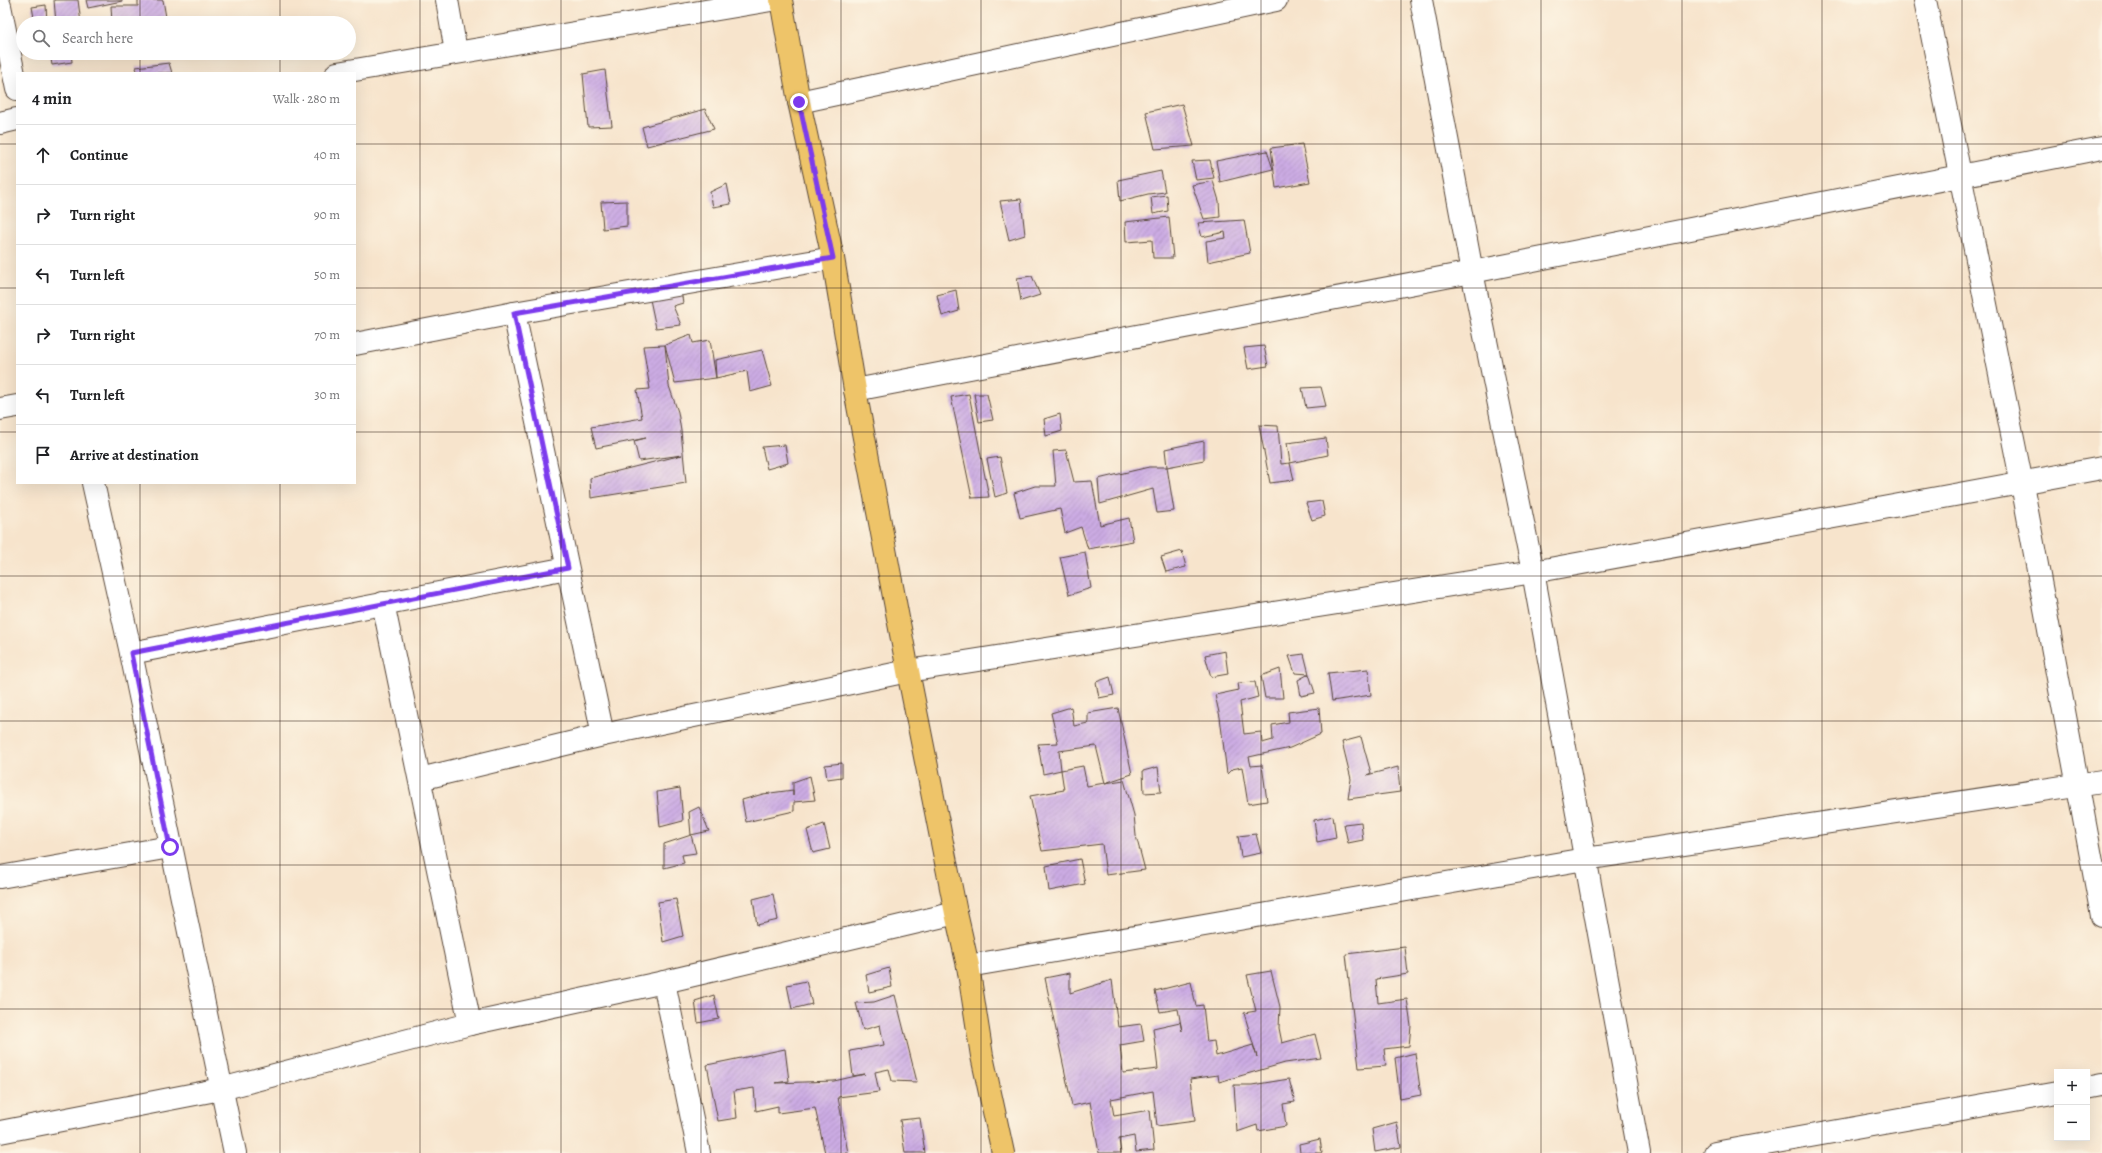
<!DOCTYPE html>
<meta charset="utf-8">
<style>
body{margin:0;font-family:Alegreya,serif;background:#f2f2f2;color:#202124}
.controls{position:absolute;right:12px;bottom:12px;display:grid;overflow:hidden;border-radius:0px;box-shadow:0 4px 16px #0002}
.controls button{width:36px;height:36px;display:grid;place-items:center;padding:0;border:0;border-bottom:1px solid #e0e0e0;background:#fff;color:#202124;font:20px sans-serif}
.stop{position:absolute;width:12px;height:12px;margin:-9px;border:3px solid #7c3aed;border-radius:50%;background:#fff}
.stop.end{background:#7c3aed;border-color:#fff;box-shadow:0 1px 4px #0008}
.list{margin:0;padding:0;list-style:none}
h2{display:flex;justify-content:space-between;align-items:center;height:52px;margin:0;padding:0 16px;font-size:17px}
h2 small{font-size:13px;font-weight:400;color:#757577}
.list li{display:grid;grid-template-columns:26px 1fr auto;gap:12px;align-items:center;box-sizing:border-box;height:60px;padding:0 16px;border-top:1px solid #e0e0e0}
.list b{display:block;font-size:15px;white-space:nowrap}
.list em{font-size:13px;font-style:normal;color:#757577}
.icon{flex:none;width:22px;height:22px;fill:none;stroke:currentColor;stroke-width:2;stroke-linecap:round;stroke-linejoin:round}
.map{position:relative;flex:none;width:2102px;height:1153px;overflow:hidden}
.search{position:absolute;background:#fff;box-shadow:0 4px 16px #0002;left:16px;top:16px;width:340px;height:44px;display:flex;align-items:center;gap:10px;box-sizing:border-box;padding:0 14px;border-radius:22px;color:#757577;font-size:15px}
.panel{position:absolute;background:#fff;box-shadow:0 4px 16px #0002;left:16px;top:72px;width:340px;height:412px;border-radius:0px}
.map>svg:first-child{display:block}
.building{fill:url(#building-hatch)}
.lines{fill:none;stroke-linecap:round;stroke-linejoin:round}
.minor-casing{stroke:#574638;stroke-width:24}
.major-casing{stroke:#574638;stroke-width:24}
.minor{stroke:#fff;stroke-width:22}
.major{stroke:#eec469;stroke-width:22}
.route{stroke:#7c3aed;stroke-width:5}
.grid{fill:none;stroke:#3b2a1e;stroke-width:1;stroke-opacity:0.55}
</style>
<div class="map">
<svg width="2102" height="1153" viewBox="0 0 2102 1153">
<defs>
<pattern id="building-hatch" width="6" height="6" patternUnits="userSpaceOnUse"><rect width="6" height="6" fill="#ccace4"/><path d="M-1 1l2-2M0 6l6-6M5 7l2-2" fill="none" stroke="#a78cb8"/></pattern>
</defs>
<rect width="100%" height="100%" fill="#fcf5e5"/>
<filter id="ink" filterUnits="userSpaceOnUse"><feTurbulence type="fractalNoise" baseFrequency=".025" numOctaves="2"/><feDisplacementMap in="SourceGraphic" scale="8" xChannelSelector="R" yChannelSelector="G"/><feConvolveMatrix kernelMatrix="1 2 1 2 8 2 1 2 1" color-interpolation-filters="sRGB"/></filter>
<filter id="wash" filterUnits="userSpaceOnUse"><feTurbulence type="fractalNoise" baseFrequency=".012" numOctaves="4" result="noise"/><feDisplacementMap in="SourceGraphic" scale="16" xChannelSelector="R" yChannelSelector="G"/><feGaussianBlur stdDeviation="0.9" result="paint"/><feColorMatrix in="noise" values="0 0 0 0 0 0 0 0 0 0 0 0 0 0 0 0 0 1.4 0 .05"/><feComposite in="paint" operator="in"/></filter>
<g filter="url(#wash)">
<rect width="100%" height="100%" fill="#f7e4cc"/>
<g id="blocks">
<g class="building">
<path d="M54 0H78L81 23H56Z"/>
<path d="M86 0H122V1L88 8Z"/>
<path d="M138 0H163L167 23H112L111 6H138Z"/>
<path d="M46 5 47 23H35L32 7Z"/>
<path d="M50 53H71L72 62 52 65Z"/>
<path d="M169 63 172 73H137L136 67Z"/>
<path d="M605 70 612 126 588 127 583 74Z"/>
<path d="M1182 104 1194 146 1155 149 1146 112Z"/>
<path d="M705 109 714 129 647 146 642 127Z"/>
<path d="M1302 144 1310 182 1276 188 1271 148Z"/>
<path d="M1267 151 1273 169 1220 182 1216 161Z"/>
<path d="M1210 160 1214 178 1196 180 1192 161Z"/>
<path d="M1161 171 1165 192 1148 194 1120 201 1118 180Z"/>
<path d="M1213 181 1219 201 1220 217 1204 219 1192 185Z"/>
<path d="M727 184 731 204 713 207 710 192Z"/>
<path d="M1167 195 1168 211 1153 214 1151 197Z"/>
<path d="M1021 199 1025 235 1009 240 1000 201Z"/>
<path d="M627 201V226L603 229 601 202Z"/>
<path d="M1169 217 1173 258H1153L1152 240 1126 242 1125 222Z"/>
<path d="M1244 220 1250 253 1208 262 1206 241 1226 238 1225 232 1202 237 1198 223Z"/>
<path d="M1032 276 1040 295 1021 301 1017 278Z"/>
<path d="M680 284 683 303 673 306 681 325 656 328 648 290Z"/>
<path d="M956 290 959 311 942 316 937 295Z"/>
<path d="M691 335 693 343 710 340 716 378 675 383 665 345Z"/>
<path d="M665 345 669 386 678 412 681 431 686 483 591 498 590 478 682 455 639 461 634 441 646 438 596 448 591 427 642 418 637 390 650 389 643 346Z"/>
<path d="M1264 346 1268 366 1248 369 1244 348Z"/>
<path d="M762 350 772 386 750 392 747 371 716 378 715 360Z"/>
<path d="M1321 387 1326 406 1306 408 1302 388Z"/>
<path d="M969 394 989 497 972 498 951 397Z"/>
<path d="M974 394H987L993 420 979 422Z"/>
<path d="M1060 414 1062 431 1046 436 1044 419Z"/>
<path d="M1259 425 1278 426 1281 464 1290 463 1294 480 1270 483Z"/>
<path d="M1326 438 1328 455 1290 463 1287 443Z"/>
<path d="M1204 441V460L1167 467 1174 511 1157 513 1153 489 1100 504 1098 479 1149 467H1167L1165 449Z"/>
<path d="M785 445 788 463 767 469 762 447Z"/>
<path d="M1066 450 1074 482 1092 481 1100 525 1129 518 1133 541 1088 549 1081 527 1065 533 1060 509 1020 518 1014 493 1035 486H1056L1053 451Z"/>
<path d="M1000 457 1007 493 995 497 987 459Z"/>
<path d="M1322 501 1325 516 1312 520 1306 503Z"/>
<path d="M1182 551 1186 567 1166 572 1161 557Z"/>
<path d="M1085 552 1091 588 1069 595 1060 557Z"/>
<path d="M1225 651 1228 674 1211 677 1205 655Z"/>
<path d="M1304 654 1309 674 1295 673 1289 656Z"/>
<path d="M1280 669 1283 698H1265L1261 676Z"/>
<path d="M1368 669 1371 695 1332 701 1328 673Z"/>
<path d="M1309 674 1315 693 1301 696 1298 680Z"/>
<path d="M1110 677 1114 695 1099 698 1096 682Z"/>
<path d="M1255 682 1258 697 1240 702 1244 734 1261 732 1262 743 1273 740 1272 725 1289 722 1288 712 1319 708 1321 734 1290 748 1249 757 1251 766 1262 765 1267 801 1248 804 1242 767 1232 769 1227 774 1220 717 1215 695 1239 690 1238 683Z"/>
<path d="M1071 707 1074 726 1088 723V713L1118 708 1132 774 1105 783 1124 780 1134 815 1136 836 1145 870 1106 875 1102 844 1042 851 1030 796 1064 790 1061 770 1083 766 1087 786 1105 783 1096 746 1059 751 1061 770 1043 774 1038 744 1058 743 1051 713Z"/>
<path d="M1361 737 1371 773 1367 775 1398 767 1400 792 1348 799 1351 779 1342 742Z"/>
<path d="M842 763V777L827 779 825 765Z"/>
<path d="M1158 767 1161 792 1144 793 1143 771Z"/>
<path d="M810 776 815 800 794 802V811L746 822 742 800 763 794 793 790V796V782Z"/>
<path d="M680 788 683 821 660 827 657 792Z"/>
<path d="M699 807 709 831 691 835 689 812Z"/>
<path d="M1333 816 1336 838 1317 842 1314 820Z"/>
<path d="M1361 822 1363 840 1348 843 1344 824Z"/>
<path d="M824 824 830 849 813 853 807 830Z"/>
<path d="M1256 834 1261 853 1241 857 1238 836Z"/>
<path d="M691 835 696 853 682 855 684 863 664 868V844Z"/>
<path d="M1080 859 1085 884 1049 891 1046 866Z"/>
<path d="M773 894 778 920 757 925 753 899Z"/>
<path d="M676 899 683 936 663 942 658 902Z"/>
<path d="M1405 947 1408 974 1376 979 1378 1003 1407 999 1411 1026 1409 1046 1384 1049 1386 1066 1359 1068 1346 954Z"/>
<path d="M889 968 892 987 869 992 866 975Z"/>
<path d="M1271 971 1280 1007 1279 1028 1282 1043 1315 1034 1321 1058 1285 1063 1219 1082 1218 1075 1190 1079 1195 1121 1157 1126 1153 1091 1111 1099 1114 1116 1150 1110 1154 1150 1136 1152 1134 1136 1119 1139 1121 1153H1099L1090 1102 1072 1106 1045 978 1070 973V993L1112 980 1118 1027 1141 1024 1144 1041 1120 1045 1123 1073 1158 1069 1153 1028 1180 1022 1182 1031 1178 1009 1160 1012 1155 991 1191 982 1196 1006 1203 1005 1207 1042 1214 1041 1216 1056 1253 1045 1257 1057 1244 1013 1256 1011 1247 975Z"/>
<path d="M806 981 812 1004 792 1009 787 985Z"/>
<path d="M714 995 719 1019 698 1023 695 1001Z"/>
<path d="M895 995 917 1082 892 1081 889 1069 875 1072 879 1092 838 1097 848 1153H825L815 1108 778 1113V1106L756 1111 754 1088 734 1091 737 1118 718 1121 707 1065 785 1049 789 1081 775 1083 834 1081 865 1074 853 1076 850 1051 884 1045 880 1025 863 1030 856 1003 874 1002Z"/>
<path d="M1415 1053 1421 1095 1400 1099 1395 1058Z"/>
<path d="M1289 1079 1295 1102 1283 1104 1286 1126 1258 1131 1257 1125 1237 1132 1234 1085H1252Z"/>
<path d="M920 1118 925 1153H905L900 1120Z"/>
<path d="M1397 1122 1401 1147 1375 1152 1372 1129Z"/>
<path d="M1320 1139 1322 1153H1300L1299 1144Z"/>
</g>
</g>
</g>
<g filter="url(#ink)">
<use href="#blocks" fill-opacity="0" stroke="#574638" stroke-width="1"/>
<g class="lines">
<g class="minor-casing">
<g id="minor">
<path d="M447 0 456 52"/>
<path d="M1421 0 1472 272 1533 572 1639 1153"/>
<path d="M1925 0 2022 484 2102 916"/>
<path d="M0 6 17 89"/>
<path d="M337 73 771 0"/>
<path d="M799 102 1276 0"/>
<path d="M0 123 17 119"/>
<path d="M514 313 603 735"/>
<path d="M355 344 514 313 833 258"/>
<path d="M855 390 1472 272 2102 148"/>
<path d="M0 409 17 406"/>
<path d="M93 483 131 653 235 1153"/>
<path d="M383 603 470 1024"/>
<path d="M131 653 567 568"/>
<path d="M420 779 603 735 908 671 1533 572 2102 468"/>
<path d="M0 877 170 847"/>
<path d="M968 966 1585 859 2102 781"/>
<path d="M664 982 699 1153"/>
<path d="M2087 1087 2102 1084"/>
<path d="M0 1132 221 1089 470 1024 664 982 956 913"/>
<path d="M1715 1153 2057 1092"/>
</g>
</g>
<g class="major-casing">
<path id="major" d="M781 0 799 102 833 258 855 390 908 671 956 913 968 966 982 1056 1003 1153"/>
</g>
<use href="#minor" class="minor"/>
<use href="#major" class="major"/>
</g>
</g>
<g class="lines" filter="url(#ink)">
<path class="route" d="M170 847 131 653 568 568 514 313 833 258 799 102"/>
</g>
<path class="grid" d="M140 0V23M280 0V23M420 0V1153M561 0V1153M701 0V1153M841 0V1153M981 0V1153M1121 0V1153M1261 0V1153M1401 0V1153M1541 0V1153M1682 0V1153M1822 0V1153M1962 0V1153M140 53V73M280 53V73M0 144H17M355 144H2102M0 288H17M355 288H2102M0 432H17M355 432H2102M140 483V1153M280 483V1153M0 576H2102M0 721H2102M0 865H2102M0 1009H2102"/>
</svg>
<div class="controls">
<button>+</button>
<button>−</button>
</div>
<div class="stop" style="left:170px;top:847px"></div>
<div class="stop end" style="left:799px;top:102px"></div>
<div class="search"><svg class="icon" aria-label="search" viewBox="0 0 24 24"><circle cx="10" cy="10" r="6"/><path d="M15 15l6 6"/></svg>Search here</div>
<section class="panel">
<h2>4 min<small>Walk · 280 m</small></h2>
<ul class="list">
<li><svg class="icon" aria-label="ahead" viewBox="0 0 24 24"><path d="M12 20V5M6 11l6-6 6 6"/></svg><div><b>Continue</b></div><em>40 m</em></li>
<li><svg class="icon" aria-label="right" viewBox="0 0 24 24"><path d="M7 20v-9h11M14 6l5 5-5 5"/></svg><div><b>Turn right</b></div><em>90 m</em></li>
<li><svg class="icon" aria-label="left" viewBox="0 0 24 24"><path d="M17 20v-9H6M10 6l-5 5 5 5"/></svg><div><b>Turn left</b></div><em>50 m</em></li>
<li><svg class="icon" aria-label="right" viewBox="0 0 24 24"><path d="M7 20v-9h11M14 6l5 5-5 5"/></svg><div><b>Turn right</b></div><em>70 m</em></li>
<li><svg class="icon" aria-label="left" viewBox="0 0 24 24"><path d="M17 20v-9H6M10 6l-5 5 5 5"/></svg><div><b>Turn left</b></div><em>30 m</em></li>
<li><svg class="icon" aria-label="arrive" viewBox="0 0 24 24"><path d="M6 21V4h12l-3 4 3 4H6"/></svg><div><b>Arrive at destination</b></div></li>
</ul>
</section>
</div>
